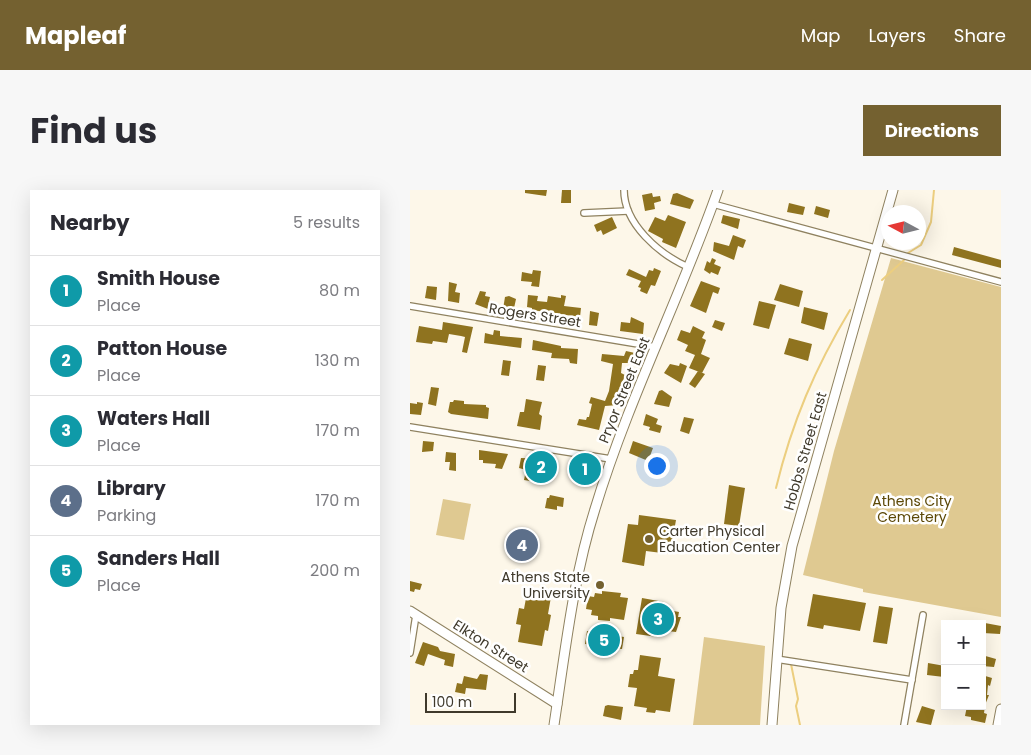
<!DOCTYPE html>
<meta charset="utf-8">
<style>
body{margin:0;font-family:Poppins,sans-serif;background:#f7f7f7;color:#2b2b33}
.controls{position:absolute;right:15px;bottom:15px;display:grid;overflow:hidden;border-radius:0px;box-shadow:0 5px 20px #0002}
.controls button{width:45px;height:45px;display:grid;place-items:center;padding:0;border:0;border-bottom:1px solid #e1e1e2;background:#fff;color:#2b2b33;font:25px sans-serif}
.compass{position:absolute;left:471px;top:15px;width:45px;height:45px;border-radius:50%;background:#fff;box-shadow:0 5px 20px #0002;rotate:277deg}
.scale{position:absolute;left:15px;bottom:12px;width:91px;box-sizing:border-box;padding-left:5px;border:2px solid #3f392b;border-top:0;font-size:14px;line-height:18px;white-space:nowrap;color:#3f392b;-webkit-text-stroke:4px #fff;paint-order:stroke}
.you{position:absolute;left:246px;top:275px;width:18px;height:18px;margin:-12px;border:4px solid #fff;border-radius:50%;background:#1a73e8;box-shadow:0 0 0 8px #1a73e833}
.badge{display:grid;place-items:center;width:32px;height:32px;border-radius:50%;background:#746130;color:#fff;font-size:16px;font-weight:700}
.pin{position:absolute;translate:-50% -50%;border:2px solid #fff;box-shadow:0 1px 5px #0006}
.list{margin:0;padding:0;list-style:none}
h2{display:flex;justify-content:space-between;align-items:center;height:65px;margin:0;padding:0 20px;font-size:21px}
h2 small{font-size:16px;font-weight:400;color:#7c7c81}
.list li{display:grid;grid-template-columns:32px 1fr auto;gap:15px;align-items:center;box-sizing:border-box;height:70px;padding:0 20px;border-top:1px solid #e1e1e2}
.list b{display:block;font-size:19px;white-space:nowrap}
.list p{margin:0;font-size:16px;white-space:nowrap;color:#7c7c81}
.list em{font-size:16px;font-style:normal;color:#7c7c81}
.map{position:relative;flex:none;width:591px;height:535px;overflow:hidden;border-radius:0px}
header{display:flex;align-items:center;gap:30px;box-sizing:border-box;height:70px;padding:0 25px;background:#746130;color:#fff}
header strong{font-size:24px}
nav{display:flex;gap:28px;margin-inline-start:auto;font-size:18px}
.intro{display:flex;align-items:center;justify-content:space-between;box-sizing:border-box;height:120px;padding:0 30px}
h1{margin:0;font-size:35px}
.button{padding:12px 22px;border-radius:0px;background:#746130;color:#fff;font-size:18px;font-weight:700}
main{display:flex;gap:30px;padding:0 30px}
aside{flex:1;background:#fff;border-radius:0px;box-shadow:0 5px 20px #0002}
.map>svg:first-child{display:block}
.green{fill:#dfc991}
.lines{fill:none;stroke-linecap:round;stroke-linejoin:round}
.stream{stroke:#ecce7f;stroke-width:2}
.building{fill:#8f731f}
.street-casing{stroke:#8f8260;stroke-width:8}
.secondary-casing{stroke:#8f8260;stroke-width:11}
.street{stroke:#fff;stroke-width:5.5}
.secondary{stroke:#fff;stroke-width:9}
.poi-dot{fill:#746130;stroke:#fff;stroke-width:2}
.labels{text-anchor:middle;stroke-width:5;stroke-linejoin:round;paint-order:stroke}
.street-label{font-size:14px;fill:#3f392b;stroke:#fff}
.park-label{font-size:14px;fill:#5c4807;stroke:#fff}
.poi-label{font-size:14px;fill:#3f392b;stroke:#fff;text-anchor:start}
</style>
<header>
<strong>Mapleaf</strong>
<nav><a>Map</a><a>Layers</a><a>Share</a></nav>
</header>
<div class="intro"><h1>Find us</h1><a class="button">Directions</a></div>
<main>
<aside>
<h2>Nearby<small>5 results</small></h2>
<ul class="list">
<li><span class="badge" style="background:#0f9aa8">1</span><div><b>Smith House</b><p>Place</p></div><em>80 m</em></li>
<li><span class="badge" style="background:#0f9aa8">2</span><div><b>Patton House</b><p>Place</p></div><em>130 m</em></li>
<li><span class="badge" style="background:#0f9aa8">3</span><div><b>Waters Hall</b><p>Place</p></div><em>170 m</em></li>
<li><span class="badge" style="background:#5c6f8a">4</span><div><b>Library</b><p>Parking</p></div><em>170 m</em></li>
<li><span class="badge" style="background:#0f9aa8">5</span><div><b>Sanders Hall</b><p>Place</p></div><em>200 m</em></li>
</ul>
</aside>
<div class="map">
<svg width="591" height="535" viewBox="0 0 591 535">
<rect width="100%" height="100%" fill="#fdf7e9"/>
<g class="green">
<path d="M481 68 591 97V427L453 402V399L393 385 424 261Z"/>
<path d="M33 309 61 314 54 350 26 345Z"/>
<path d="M294 447 355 456 350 535H283Z"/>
</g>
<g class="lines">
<g class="stream">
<path d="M498 63 511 55 521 32 524 0"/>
<path d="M472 90 494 70"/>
<path d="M366 298C382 232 405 178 440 120"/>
<path d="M381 474 388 509 386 516 390 535"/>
</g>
</g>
<g class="building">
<path d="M115 0H137L136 6 115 3Z"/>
<path d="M152 0H161V13H151Z"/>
<path d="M242 3 243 7 250 6 251 11 244 13 245 19 235 21 232 5Z"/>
<path d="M267 3 284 10 280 19 260 14 263 4Z"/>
<path d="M379 13 395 17 393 25 377 22Z"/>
<path d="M406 16 420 20 418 28 404 24Z"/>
<path d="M258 25 276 32 266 58 252 52 253 49 238 41 245 27 255 31Z"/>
<path d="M313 25 330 29 328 39 311 33Z"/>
<path d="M202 27 207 38 193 45 191 40 187 42 184 35Z"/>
<path d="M323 45 336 50 333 58 328 56 324 70 303 61 304 52 319 56Z"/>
<path d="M544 57 591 70V78L542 65Z"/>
<path d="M302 68 306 70 304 74 311 77 308 85 301 82 300 84 294 80 297 71 300 73Z"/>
<path d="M244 78 251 81 245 96 241 95 237 104 230 101 231 98 228 97 231 91 216 85 219 79 236 87 239 80 243 81Z"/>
<path d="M123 80 131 81 129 97 121 96 122 92 111 91 112 82 122 84Z"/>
<path d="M291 91 310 98 308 104 303 102 296 123 280 116Z"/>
<path d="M39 92 47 94 45 102 50 103 49 113 38 111Z"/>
<path d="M370 94 393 101 389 117 364 110Z"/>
<path d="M17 96 27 97 26 110 15 108Z"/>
<path d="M70 101 76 102 75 106 80 107 79 111 83 112 82 117 79 116 78 119 65 114Z"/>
<path d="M118 105 128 106 127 111 137 112 138 106 151 108V105L156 106 154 116 171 118 170 127 122 120V118L117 117Z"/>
<path d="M99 106 106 109 103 123 94 121 93 119 95 107Z"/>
<path d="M349 111 366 115 359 139 343 135Z"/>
<path d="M394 117 418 123 414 140 391 133Z"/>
<path d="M180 121 189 123 187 136 179 135Z"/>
<path d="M221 127 234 133 233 144 210 141 211 132 220 133Z"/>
<path d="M305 130 315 133 312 141 302 137Z"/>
<path d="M33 132 63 137 57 163 52 162 55 147 51 146 39 144 37 153 23 151 22 154 6 152 9 136 32 140Z"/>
<path d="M283 136 295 142 292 148 296 150 291 164 300 168 292 183 279 178 285 165 275 161 278 155 267 150 271 140 280 143Z"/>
<path d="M84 140 90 141V146L112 148 111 158 74 153 75 143 83 145Z"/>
<path d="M379 148 402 154 398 171 374 164Z"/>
<path d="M123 150 151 156V158L168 159 167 174 160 173 159 169 141 168 142 163 122 160Z"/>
<path d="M216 161 225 163 222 173H212L211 183 215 185 208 205 211 206 208 215 195 216 189 240 167 235 169 229 176 230 177 227H179L182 214 179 213 181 207 195 211 199 201 203 174 191 171 192 164 214 166Z"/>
<path d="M93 170 101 171 99 186 91 185Z"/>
<path d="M270 173 277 176 271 193 254 183 260 174 269 176Z"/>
<path d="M128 175 136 176 134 191 126 190Z"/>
<path d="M288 181 295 184 285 198 279 194Z"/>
<path d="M21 197 29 198 26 216 18 214Z"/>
<path d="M252 200 262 207 259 217 244 214 249 201Z"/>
<path d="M116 209 132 212 129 224 132 226 130 240 107 236 110 222H114Z"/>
<path d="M44 210 54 211V214L76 215V217L79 218 78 229 41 224 38 222 40 212H43Z"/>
<path d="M7 212 13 213 11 225 0 224V213L7 214Z"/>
<path d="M236 224 248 229 246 234 252 236 250 243 239 240 240 237 233 235Z"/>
<path d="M274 227 284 229 279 244 270 241Z"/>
<path d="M13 251 24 252 23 261 12 262Z"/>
<path d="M223 251 243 258 240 266 244 268 243 273 219 263Z"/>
<path d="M69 260 98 264 92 279 85 278 86 274 73 273V270H69Z"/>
<path d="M36 262 46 263V281L39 280 40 272H35Z"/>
<path d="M111 268 136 269 135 284 122 282 120 291 114 290 116 280 109 278Z"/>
<path d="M177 273 183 274 181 286 171 285 167 281 168 276 173 277V274Z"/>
<path d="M319 295 335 298 329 336 314 334Z"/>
<path d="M140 305 154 308 153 317 147 316V320L135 318 137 308H139Z"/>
<path d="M229 325 266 330 260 364 236 361 234 376 212 372 218 334 228 335Z"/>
<path d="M0 391 12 394 10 400 5 399 4 402 0 401Z"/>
<path d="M192 401 211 403 210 407 218 408 214 430 200 428V431L188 430V426L181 425 182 420 176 419 178 406 184 407 185 403 192 404Z"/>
<path d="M117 403 141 407 138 424 141 425 138 441 135 440 132 456 108 452 111 435 106 434 109 418 114 419Z"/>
<path d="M403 404 456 413 450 441 414 435 413 439 397 436Z"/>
<path d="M232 408 254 412 253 419 269 422 268 427H271L266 442 249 440 248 447 226 444Z"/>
<path d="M469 416 483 418 477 454 463 452Z"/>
<path d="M575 433 591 436 590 444 573 443Z"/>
<path d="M177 441 214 447 212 459 175 454Z"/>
<path d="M13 452 28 457 30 461 45 464 43 477 34 475 35 470 18 464 14 476 5 473Z"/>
<path d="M230 465 251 468 248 486 265 489 260 522 246 520 245 523 236 522 237 518 224 516 227 498 218 497 220 484H223L224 480H228Z"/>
<path d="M572 465 586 469 584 477 572 476Z"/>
<path d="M518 473 535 476 534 487 517 485Z"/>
<path d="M70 484 78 485 76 500 56 498 55 504 45 502 47 493 52 494 54 486 67 489Z"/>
<path d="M572 485 582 488 580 496 578 495 577 505H579L575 515H572Z"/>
<path d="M198 515 213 517 211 530 193 526 195 516Z"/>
<path d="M512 516 525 520 521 535 506 532Z"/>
<path d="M557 516H575L574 523 577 524 575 533 561 530V527L555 526Z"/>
</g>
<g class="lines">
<g class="street-casing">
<g id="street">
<path d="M214 0C214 34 249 64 278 77"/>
<path d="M303 14 591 92"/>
<path d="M174 23 218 21"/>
<path d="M0 116 246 157"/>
<path d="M0 237 201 269"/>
<path d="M0 463 6 425"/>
<path d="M366 469 502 490"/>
<path d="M494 535 513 425"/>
</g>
</g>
<g class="secondary-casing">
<g id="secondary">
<path d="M0 421 147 514"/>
<path d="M144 535C155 463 163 388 185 319 218 210 270 108 308 0"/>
<path d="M362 535 371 418 382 356 483 0"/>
<path d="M588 535 591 519"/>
</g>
</g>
<use href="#street" class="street"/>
<use href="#secondary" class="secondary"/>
</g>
<g class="poi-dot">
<circle cx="239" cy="349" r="5"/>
<circle cx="190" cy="395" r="5"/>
</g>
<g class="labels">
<g class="street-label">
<text transform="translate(125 125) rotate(9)" y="5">Rogers Street</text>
<text transform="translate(214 200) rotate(-68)" y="5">Pryor Street East</text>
<text transform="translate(395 261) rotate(-74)" y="5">Hobbs Street East</text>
<text transform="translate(81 456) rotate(32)" y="5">Elkton Street</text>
</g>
<g class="park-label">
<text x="502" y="316">Athens City<tspan x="502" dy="16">Cemetery</tspan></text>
</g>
<g class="poi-label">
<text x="249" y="346">Carter Physical<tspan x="249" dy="16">Education Center</tspan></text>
<text x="180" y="392" text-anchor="end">Athens State<tspan x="180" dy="16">University</tspan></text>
</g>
</g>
</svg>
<div class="controls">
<button>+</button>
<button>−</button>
</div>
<svg class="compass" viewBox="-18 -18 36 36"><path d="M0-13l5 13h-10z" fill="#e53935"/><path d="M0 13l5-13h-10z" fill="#7c7c81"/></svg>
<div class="scale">100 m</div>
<div class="you"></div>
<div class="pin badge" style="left:175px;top:279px;background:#0f9aa8">1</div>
<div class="pin badge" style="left:131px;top:277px;background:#0f9aa8">2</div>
<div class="pin badge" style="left:248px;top:429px;background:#0f9aa8">3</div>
<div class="pin badge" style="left:112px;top:355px;background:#5c6f8a">4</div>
<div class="pin badge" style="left:194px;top:450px;background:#0f9aa8">5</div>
</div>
</main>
